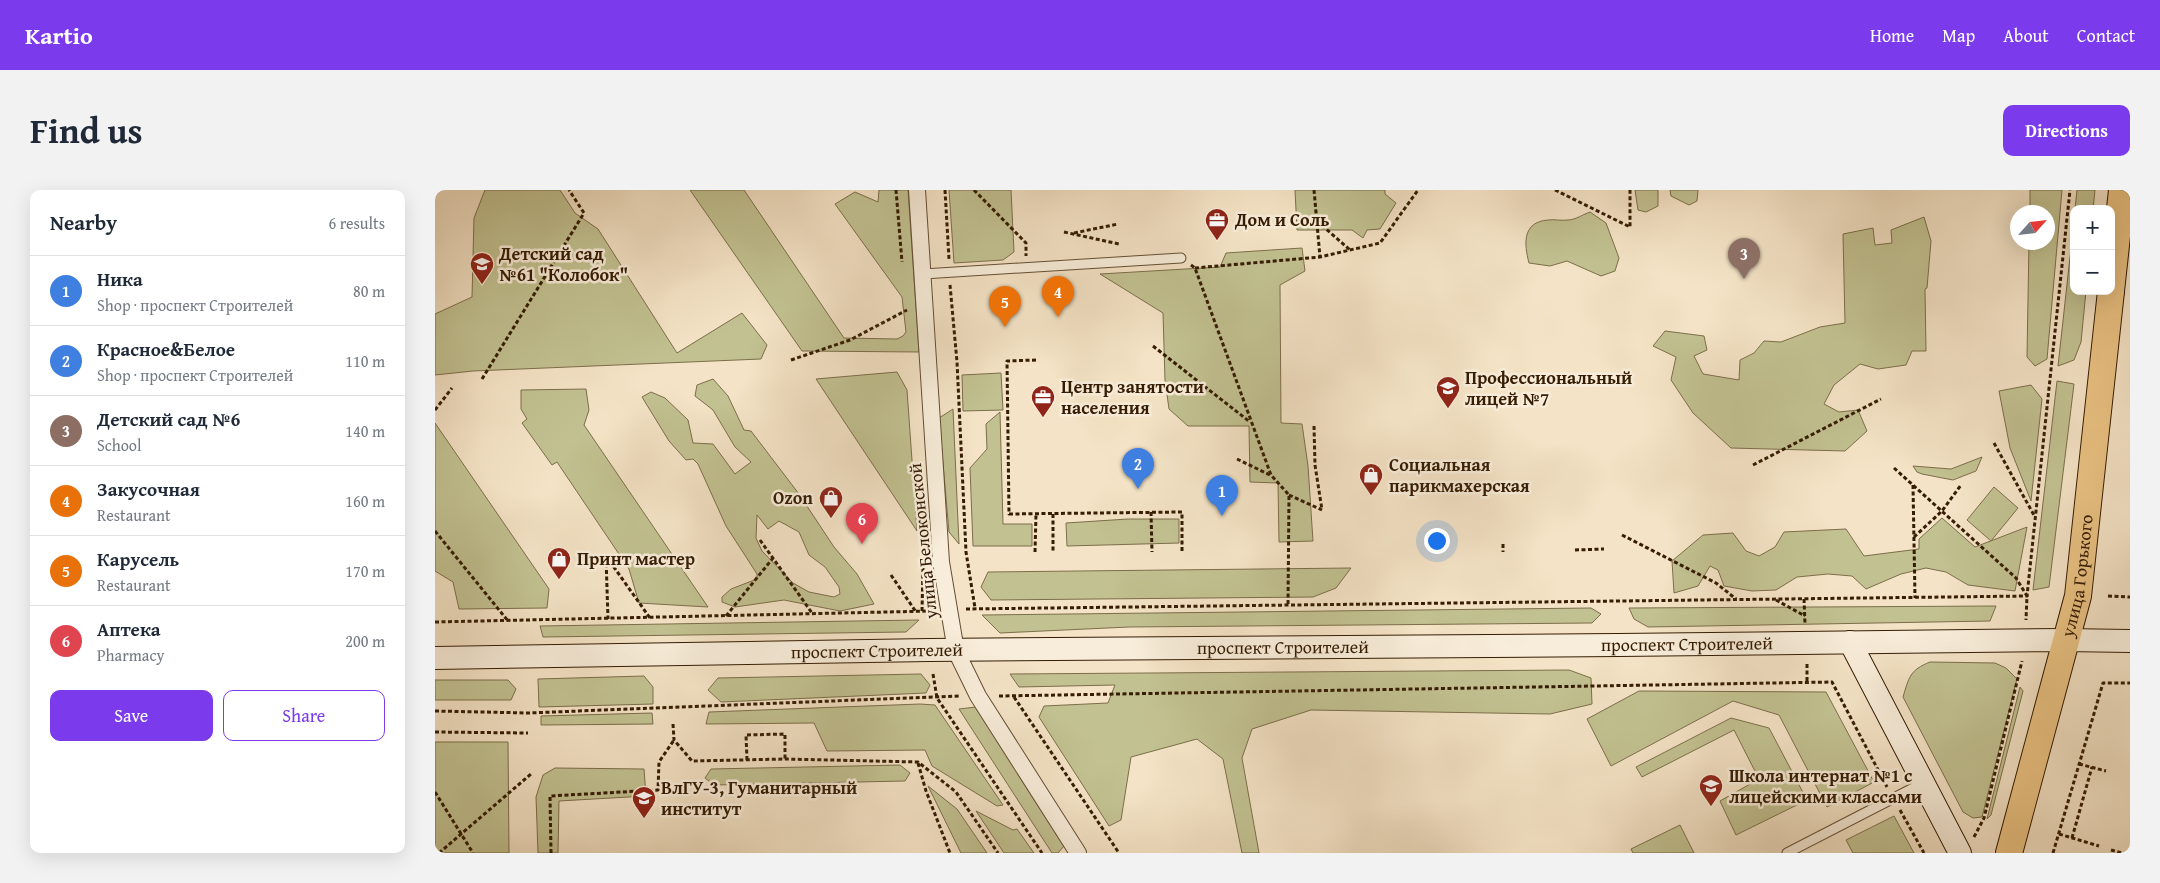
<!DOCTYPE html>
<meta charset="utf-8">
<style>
body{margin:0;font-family:"Gentium Book Plus",serif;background:#f2f2f3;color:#1f2937}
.controls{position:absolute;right:15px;top:15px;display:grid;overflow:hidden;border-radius:10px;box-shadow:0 5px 20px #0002}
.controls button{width:45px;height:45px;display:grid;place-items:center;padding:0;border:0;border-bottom:1px solid #e0e1e3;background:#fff;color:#1f2937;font:25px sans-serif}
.compass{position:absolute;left:1575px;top:15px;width:45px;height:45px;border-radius:50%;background:#fff;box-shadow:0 5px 20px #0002;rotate:63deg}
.you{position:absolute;left:1001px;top:350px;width:18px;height:18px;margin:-12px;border:4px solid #fff;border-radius:50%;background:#1a73e8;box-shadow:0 0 0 8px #1a73e833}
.badge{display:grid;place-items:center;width:32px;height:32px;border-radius:50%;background:#7c3aed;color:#fff;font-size:16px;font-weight:700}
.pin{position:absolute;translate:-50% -41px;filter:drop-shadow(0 1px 2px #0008)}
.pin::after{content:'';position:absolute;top:26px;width:18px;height:15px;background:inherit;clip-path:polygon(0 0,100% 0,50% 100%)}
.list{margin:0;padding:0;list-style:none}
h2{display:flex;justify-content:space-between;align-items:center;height:65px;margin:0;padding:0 20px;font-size:21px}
h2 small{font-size:16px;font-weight:400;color:#747a83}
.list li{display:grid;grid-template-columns:32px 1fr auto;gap:15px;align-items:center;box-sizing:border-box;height:70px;padding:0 20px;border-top:1px solid #e0e1e3}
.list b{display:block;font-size:19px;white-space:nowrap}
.list p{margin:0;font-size:16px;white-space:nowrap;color:#747a83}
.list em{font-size:16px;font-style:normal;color:#747a83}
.actions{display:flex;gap:10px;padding:15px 20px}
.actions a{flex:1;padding:11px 0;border:1px solid #7c3aed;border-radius:10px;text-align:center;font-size:18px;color:#7c3aed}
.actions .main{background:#7c3aed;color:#fff}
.map{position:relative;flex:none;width:1695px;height:663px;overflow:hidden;border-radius:10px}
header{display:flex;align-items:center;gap:30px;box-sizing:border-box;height:70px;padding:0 25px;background:#7c3aed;color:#fff}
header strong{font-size:24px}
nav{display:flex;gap:28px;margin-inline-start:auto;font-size:18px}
.intro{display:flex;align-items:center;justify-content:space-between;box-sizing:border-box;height:120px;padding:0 30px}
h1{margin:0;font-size:35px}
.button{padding:12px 22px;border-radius:10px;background:#7c3aed;color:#fff;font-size:18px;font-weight:700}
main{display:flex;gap:30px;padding:0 30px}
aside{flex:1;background:#fff;border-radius:10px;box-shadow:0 5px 20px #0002}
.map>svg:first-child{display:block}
.green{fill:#c2c191;stroke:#7c6e4a;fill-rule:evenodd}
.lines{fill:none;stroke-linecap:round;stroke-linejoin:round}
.service-casing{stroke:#654e34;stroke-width:11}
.minor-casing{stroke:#654e34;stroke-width:18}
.secondary-casing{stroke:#351c03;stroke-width:24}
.primary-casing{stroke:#351c03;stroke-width:28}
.path{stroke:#351c03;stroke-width:3;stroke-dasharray:4 2.5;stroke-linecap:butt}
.service{stroke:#f8edda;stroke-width:9}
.minor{stroke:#f8edda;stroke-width:16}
.secondary{stroke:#f8edda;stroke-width:22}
.primary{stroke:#eac283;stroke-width:26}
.labels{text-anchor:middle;stroke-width:5;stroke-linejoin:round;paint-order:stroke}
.poi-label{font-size:18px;font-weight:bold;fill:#351c03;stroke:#f8edda;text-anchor:start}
.street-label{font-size:18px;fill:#351c03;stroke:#f8edda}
</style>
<header>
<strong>Kartio</strong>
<nav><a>Home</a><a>Map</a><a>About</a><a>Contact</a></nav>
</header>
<div class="intro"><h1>Find us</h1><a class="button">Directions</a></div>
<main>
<aside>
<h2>Nearby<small>6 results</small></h2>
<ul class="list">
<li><span class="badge" style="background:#3f7fe0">1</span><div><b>Ника</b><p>Shop · проспект Строителей</p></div><em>80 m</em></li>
<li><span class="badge" style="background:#3f7fe0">2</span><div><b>Красное&amp;Белое</b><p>Shop · проспект Строителей</p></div><em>110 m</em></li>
<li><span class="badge" style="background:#8d6e63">3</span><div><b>Детский сад №6</b><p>School</p></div><em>140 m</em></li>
<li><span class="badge" style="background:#e8710a">4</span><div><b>Закусочная</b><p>Restaurant</p></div><em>160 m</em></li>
<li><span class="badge" style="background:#e8710a">5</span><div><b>Карусель</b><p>Restaurant</p></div><em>170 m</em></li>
<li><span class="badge" style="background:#e0444e">6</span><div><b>Аптека</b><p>Pharmacy</p></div><em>200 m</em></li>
</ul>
<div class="actions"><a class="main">Save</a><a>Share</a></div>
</aside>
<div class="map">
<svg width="1695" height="663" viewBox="0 0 1695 663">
<rect width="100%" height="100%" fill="#f4e3c6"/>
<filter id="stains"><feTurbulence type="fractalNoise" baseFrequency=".004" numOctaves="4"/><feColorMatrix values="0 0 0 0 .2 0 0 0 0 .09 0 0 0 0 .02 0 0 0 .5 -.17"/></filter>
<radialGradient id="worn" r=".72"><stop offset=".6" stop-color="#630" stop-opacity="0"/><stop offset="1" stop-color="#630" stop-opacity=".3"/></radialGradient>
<g class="green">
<path d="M50 0H125L140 23 163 39 242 163 307 123 332 155 326 169 38 181 0 185V124L37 107 39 28Z"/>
<path d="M255 0H309L409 148 462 149 468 146 471 142 467 107 400 14 420 2 443 12 444 0H473L484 162 367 161Z"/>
<path d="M514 0H576L579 62 568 70 519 73Z"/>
<path d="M860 0H950V4L961 13 945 39 932 40 928 48 917 40H862Z"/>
<path d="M1200 0H1223V16L1211 22 1203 20Z"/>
<path d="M1235 0H1263L1262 11 1254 15 1236 6Z"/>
<path d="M1595 0H1627L1612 169 1600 176 1592 167 1594 53 1612 52V22H1595Z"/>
<path d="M1642 0H1660L1658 19H1640Z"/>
<path d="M1155 22 1171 33 1184 68 1180 81 1166 86 1132 71 1115 76 1094 73C1089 54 1087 32 1113 30 1119 29 1126 31 1133 30 1140 30 1149 24 1155 22Z"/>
<path d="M1489 27 1496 51 1492 98 1490 99 1491 161H1477L1471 175 1443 179 1425 174 1399 195 1389 214 1404 222 1423 220 1432 241 1410 261 1296 258 1258 223 1236 190 1241 167 1218 156 1230 141 1269 146 1272 160 1259 166 1268 184 1304 190 1305 170 1319 163 1329 151 1346 152 1385 137 1410 133 1408 44 1438 38 1440 55 1457 53 1456 40Z"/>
<path d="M1639 31V101H1651L1646 152 1639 170 1623 176Z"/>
<path d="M867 58 870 81 845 95 846 233 867 234 873 276 878 351 844 352 843 293 815 292 814 236H753L734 219 730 190 728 123 665 84 785 77 791 63Z"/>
<path d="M462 182 472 200 482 341 381 189Z"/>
<path d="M566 183 568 220 528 221 527 185Z"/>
<path d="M278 189 293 206 309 240 316 241 364 304 399 357 422 384 439 414 405 421 349 410 300 417 287 412V407L296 399 322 389V384L291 336 263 274 258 269 251 270 234 251 207 207 216 202 230 208 253 230 258 253 278 254 300 284 316 272 300 257 278 220 260 206 262 195ZM322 325 333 339 344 331 364 342 374 365 390 377 404 397 405 404 399 407 374 402 358 393 327 361 321 348Z"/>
<path d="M1622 191 1639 194 1614 397 1598 400Z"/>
<path d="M1596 195 1607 209 1596 311 1575 258 1564 201Z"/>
<path d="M151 199 154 220 149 235 273 417 204 413 194 379 122 272 117 275 87 233 92 229 86 219V200Z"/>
<path d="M518 219 524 354 514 342 504 228Z"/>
<path d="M565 222 568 334H597V356H538L535 278 552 259 551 234Z"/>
<path d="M0 233 114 399 112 418 24 419 18 392 0 381Z"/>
<path d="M1547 267 1541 281 1518 290 1487 284 1482 282 1478 276 1516 279Z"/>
<path d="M1559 297 1583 318 1556 351 1532 330Z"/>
<path d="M1507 328 1540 357 1592 337 1580 401 1533 395 1511 382 1491 378 1466 384 1431 399 1417 386 1393 384 1362 387 1341 400 1317 401 1289 396 1283 380 1275 376 1263 396 1239 403 1237 371 1268 345 1298 343 1311 361 1324 366 1340 357 1349 342 1411 339 1429 366 1484 359V349Z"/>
<path d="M693 329H744V353L632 356 631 333Z"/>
<path d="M916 378 901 398 878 407 556 410 546 397 553 382Z"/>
<path d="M1561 416 1555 431 1213 437 1199 429 1194 418Z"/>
<path d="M1156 418 1166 424 1157 433 694 437 565 443 547 425Z"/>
<path d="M484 430 471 442 108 447 105 436Z"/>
<path d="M1495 472 1560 473 1571 478 1582 489 1547 627 1538 628 1528 622 1468 507C1474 487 1475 480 1495 472Z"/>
<path d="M1134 480 1156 488 1157 514 1115 524 876 520 817 539 807 568 824 663H807L788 569 762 549 696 567 686 630 674 636 604 527 609 516 673 513 680 495 584 497 575 484Z"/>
<path d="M486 484 495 495 491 503 286 512 273 500 283 488Z"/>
<path d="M209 486 218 497V514L104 517 103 489Z"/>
<path d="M0 490H73L81 499 76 510H0Z"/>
<path d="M1585 497 1588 501 1556 625 1552 629Z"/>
<path d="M1204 501 1391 502 1439 592 1392 617 1344 525 1298 511 1176 576 1152 529Z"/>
<path d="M485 514 500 515 568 615 562 616 497 576 490 560 392 561 379 533 271 534 274 522Z"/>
<path d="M541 517 629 656 623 663H617L524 519Z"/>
<path d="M217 523 218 534 106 535V526Z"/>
<path d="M1296 528 1334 538 1372 610 1301 645 1285 611 1324 589 1299 540 1207 587 1201 577Z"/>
<path d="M0 552H73L74 663H0Z"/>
<path d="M465 575 475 583 470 591 279 595 270 588 276 579Z"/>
<path d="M120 578 209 579 211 606 124 611 123 663H103L101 607 108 585Z"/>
<path d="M493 596 522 619 552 663H526Z"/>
<path d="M541 621 578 640 582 639 599 663H569Z"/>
<path d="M1459 626 1479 663H1418L1411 650Z"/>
<path d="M1245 635 1259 663H1198L1196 659Z"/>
</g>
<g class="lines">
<g class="service-casing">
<g id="service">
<path d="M488 84 746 68"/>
<path d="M1352 663 1488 593"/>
</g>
</g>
<g class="minor-casing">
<path id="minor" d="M482 0 506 372 521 461 543 506 643 663"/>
</g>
<g class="secondary-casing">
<g id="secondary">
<path d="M1415 452 1525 663"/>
<path id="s1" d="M0 468 494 460 1183 455 1630 450 1695 451"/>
</g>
</g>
<g class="primary-casing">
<g id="primary">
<path d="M1676 101 1687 0"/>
<path id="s2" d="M1574 663 1643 406 1676 101"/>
</g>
</g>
<g class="path">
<path d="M461 0 467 72"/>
<path d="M510 0 514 69"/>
<path d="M539 0 591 53V66"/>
<path d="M879 0 885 67"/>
<path d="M1120 0 1195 37V0"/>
<path d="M882 31 915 60"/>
<path d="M629 42 684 54"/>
<path d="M639 43 683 34"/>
<path d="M756 75 760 78 836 285 854 305 853 415"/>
<path d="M760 78 885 67 945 53 983 0"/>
<path d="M515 95 522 172 531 362 540 418"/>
<path d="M718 156 815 232"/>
<path d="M356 170 415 150 472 120"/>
<path d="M601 170 572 171 574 324 747 322V362"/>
<path d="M47 189 149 23 134 0"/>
<path d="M0 220 17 198"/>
<path d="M879 236 880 275 887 320"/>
<path d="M1559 253 1600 327"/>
<path d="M802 269 835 285"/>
<path d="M1318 275 1446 209"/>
<path d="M1459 278 1581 388 1592 406 1591 430"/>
<path d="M1478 295 1480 408"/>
<path d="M854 305 887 320"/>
<path d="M716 322 717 362"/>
<path d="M618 324V362"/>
<path d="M0 341 73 431"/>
<path d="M1187 345 1281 393 1301 409"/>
<path d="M1479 347 1507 321 1526 295"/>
<path d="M325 350 377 423"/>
<path d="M1068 354V362"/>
<path d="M1140 360 1169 359"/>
<path d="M600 362 601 324"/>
<path d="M171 366 215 428"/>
<path d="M171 367 173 429"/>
<path d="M456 385 481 422"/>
<path d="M1673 406 1695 407"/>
<path d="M1369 409 1370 434"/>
<path d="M1341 410 1370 426"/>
<path d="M531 419 1592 406 1635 0"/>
<path d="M487 421 488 377"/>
<path d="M291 426 338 368"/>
<path d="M0 432 497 421"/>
<path d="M1372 474V492"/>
<path d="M498 484 502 508 607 663"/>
<path d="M564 506 1397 492 1452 597"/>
<path d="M579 507 684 663"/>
<path d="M0 521 93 523 524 506"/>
<path d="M238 534 239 550 257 571 350 569 483 572 521 602 563 663"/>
<path d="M0 542 93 543"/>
<path d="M312 570 311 545 350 544V569"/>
<path d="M483 573 491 601 515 663"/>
<path d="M1644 574 1671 581"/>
<path d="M0 602 38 663"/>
<path d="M1465 620 1489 663"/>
<path d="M1624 644 1664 656"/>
<path d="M1539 647 1549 628 1587 471"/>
<path d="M1637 648 1657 577"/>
<path d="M1676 660 1687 663"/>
<path d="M4 663 96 584"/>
<path d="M116 663 115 606 223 600 224 572 239 550"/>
<path d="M1618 663 1668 493H1695"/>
</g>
<use href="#service" class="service"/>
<use href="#minor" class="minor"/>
<use href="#secondary" class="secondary"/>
<use href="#primary" class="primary"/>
</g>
<defs>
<g id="office-pin" transform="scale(1.25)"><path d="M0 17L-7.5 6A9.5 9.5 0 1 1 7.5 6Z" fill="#8f2418" stroke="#f8edda"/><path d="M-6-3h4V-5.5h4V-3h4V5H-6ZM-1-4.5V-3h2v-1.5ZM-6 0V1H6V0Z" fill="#fff"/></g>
<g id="school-pin" transform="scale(1.25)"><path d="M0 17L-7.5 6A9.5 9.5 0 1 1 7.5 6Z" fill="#8f2418" stroke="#f8edda"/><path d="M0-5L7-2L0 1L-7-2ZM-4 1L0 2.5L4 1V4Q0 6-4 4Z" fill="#fff"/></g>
<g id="university-pin" transform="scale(1.25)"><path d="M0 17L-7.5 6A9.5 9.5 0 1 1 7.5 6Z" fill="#8f2418" stroke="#f8edda"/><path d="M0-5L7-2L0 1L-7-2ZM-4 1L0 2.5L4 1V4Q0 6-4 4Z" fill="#fff"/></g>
<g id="shop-pin" transform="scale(1.25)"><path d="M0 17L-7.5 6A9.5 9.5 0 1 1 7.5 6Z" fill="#8f2418" stroke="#f8edda"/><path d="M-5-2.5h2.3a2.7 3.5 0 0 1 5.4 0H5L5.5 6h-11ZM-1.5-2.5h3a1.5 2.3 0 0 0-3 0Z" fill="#fff"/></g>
</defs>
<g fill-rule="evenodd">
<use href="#office-pin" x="782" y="30"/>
<use href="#school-pin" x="47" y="74"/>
<use href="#university-pin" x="1013" y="198"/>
<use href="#office-pin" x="608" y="207"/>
<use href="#shop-pin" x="936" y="285"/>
<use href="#shop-pin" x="396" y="308"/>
<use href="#shop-pin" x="124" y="369"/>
<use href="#school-pin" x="1276" y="596"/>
<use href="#university-pin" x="209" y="608"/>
</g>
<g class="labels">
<g class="poi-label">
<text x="800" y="36">Дом и Соль</text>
<text x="64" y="70">Детский сад<tspan x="64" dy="21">№61 "Колобок"</tspan></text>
<text x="1030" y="194">Профессиональный<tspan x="1030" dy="21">лицей №7</tspan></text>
<text x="626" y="203">Центр занятости<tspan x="626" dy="21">населения</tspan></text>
<text x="954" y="281">Социальная<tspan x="954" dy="21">парикмахерская</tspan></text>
<text x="378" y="314" text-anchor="end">Ozon</text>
<text x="142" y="375">Принт мастер</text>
<text x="1294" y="592">Школа интернат №1 с<tspan x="1294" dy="21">лицейскими классами</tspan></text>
<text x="226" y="604">ВлГУ-3, Гуманитарный<tspan x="226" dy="21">институт</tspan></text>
</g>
<g class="street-label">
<text transform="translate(488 351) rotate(-96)" y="6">улица Белоконской</text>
<text dy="6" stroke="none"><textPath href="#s2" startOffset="286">улица Горького</textPath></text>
<text dy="6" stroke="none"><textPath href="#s1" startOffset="1252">проспект Строителей</textPath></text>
<text dy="6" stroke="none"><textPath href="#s1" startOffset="848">проспект Строителей</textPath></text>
<text dy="6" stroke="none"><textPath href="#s1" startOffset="442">проспект Строителей</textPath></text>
</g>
</g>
<rect width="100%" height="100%" filter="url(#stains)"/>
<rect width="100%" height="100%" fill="url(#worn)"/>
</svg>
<div class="controls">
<button>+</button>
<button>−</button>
</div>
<svg class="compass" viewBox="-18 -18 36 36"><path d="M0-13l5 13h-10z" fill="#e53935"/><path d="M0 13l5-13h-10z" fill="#747a83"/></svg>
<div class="you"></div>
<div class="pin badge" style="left:787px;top:326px;background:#3f7fe0">1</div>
<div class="pin badge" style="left:703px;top:299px;background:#3f7fe0">2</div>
<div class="pin badge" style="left:1309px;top:89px;background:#8d6e63">3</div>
<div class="pin badge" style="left:623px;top:127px;background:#e8710a">4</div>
<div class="pin badge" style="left:570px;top:137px;background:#e8710a">5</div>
<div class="pin badge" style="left:427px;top:354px;background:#e0444e">6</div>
</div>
</main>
